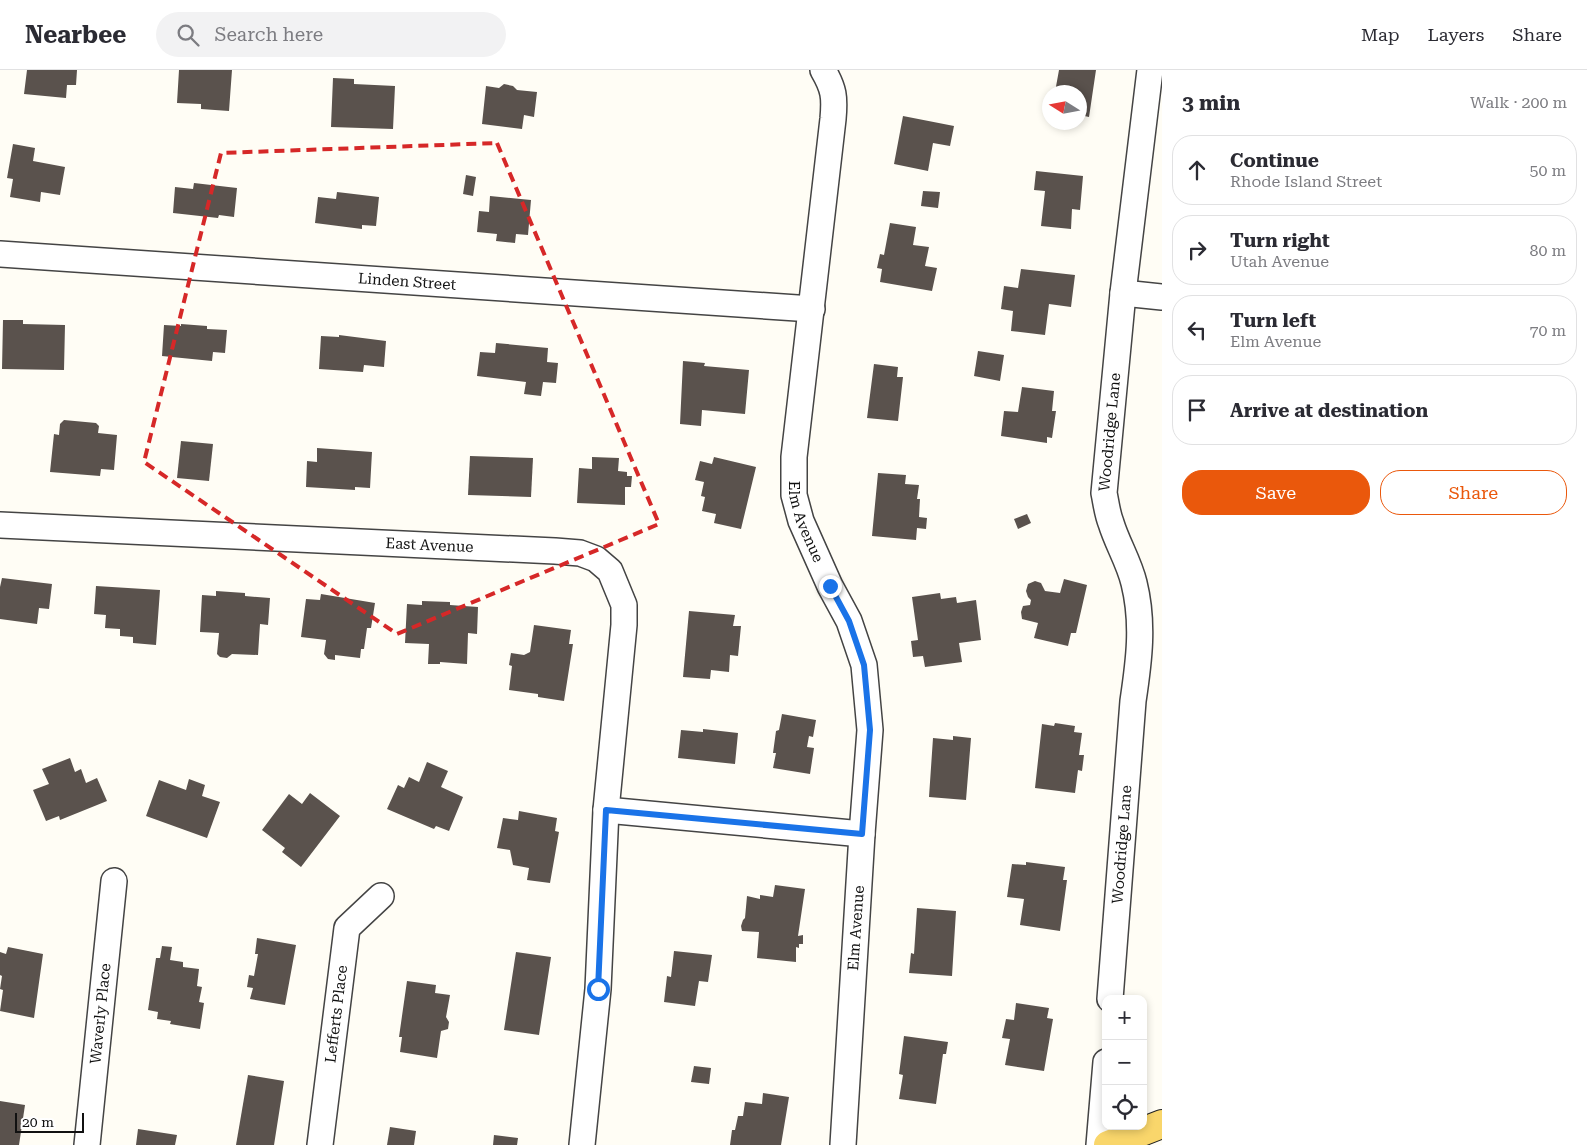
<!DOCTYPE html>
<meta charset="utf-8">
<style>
body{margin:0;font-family:"Roboto Serif",serif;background:#f2f2f3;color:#2b2b33}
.controls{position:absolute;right:15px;bottom:15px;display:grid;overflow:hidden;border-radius:10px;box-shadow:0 2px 8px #0003}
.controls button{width:45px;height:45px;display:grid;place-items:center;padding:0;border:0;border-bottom:1px solid #e1e1e2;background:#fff;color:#2b2b33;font:25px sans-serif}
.compass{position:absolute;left:1042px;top:15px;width:45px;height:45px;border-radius:50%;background:#fff;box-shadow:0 2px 8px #0003;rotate:281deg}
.scale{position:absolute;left:15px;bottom:12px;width:69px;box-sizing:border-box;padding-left:5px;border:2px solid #111;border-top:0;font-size:14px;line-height:18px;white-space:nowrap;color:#111;-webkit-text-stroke:4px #fff;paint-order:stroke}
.stop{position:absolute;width:15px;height:15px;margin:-11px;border:4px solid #1a73e8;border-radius:50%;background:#fff}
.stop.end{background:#1a73e8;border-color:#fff;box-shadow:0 1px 5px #0008}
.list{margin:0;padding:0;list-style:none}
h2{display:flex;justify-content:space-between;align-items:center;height:65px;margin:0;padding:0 20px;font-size:21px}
h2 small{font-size:16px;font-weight:400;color:#7c7c81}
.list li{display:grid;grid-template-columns:32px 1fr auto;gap:15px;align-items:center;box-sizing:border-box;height:70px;margin:0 10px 10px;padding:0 10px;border:1px solid #e1e1e2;border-radius:20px}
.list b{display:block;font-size:19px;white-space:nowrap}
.list p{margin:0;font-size:16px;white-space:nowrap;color:#7c7c81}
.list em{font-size:16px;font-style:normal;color:#7c7c81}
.actions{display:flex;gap:10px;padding:15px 20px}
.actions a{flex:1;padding:11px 0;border:1px solid #ea580c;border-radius:20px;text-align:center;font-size:18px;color:#ea580c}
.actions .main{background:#ea580c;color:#fff}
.icon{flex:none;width:28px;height:28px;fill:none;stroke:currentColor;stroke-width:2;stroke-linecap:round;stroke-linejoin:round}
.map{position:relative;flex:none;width:1162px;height:1075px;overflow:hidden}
header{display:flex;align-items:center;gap:30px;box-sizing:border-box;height:70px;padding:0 25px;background:#fff;border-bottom:1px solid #e1e1e2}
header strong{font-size:24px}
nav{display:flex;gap:28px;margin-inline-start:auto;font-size:18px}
.search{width:350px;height:45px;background:#f2f2f3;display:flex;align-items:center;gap:12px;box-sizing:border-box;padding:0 18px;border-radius:28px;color:#7c7c81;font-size:19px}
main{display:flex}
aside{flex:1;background:#fff}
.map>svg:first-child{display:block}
.building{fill:#5a524d}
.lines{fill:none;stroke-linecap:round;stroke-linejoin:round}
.minor-casing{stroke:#444;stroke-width:28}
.major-casing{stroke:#222;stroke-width:30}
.minor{stroke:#fff;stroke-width:25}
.major{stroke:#f9d66b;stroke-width:28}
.route{stroke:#1a73e8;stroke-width:6}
.marked{fill:none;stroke:#d62828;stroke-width:4;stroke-dasharray:10 6;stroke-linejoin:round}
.labels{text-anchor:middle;stroke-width:5;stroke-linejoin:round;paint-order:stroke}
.street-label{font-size:15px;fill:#111;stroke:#fff}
</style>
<header>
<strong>Nearbee</strong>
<div class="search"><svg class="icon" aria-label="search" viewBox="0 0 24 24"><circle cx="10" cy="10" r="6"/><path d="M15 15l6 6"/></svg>Search here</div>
<nav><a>Map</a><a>Layers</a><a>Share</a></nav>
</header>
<main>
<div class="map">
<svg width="1162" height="1075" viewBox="0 0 1162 1075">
<rect width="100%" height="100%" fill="#fffdf5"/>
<g class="building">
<path d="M27 0H77L76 15H67L66 28 24 24Z"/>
<path d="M179 0H232L229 41 201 39V34L177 33Z"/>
<path d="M1059 0H1096L1089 47 1080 45V22H1055Z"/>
<path d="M333 8 354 9V14L395 16 393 59 331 57Z"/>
<path d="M504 14 513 16 517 20 537 22 534 47 524 45 522 59 482 54 486 16 499 18Z"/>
<path d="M903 46 954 56 950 76 933 73 928 101 894 94Z"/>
<path d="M13 74 35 78 33 91 65 97 60 125 41 122 40 132 10 127 13 109 7 108Z"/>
<path d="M1036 101 1083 106 1080 140 1072 139 1071 159 1041 156 1045 121 1034 120Z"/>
<path d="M466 105 476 107 473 126 463 124Z"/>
<path d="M194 113 237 118 234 147 219 145 218 148 173 143 175 117 193 119Z"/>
<path d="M923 121 940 122 938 138 921 136Z"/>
<path d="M337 122 379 127 376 156 362 155V159L315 153 318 127 336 129Z"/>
<path d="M490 126 531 130 528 165 516 164 515 173 496 171 497 164 477 162 479 141 489 142Z"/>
<path d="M890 153 916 157 913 175 929 177 925 196 937 198 932 221 880 212 882 199 877 198 880 184 884 185Z"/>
<path d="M1021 199 1075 205 1071 237 1049 234 1045 265 1011 261 1013 241 1001 239 1004 216 1018 218Z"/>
<path d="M3 250H23V254L65 255 64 300 2 299Z"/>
<path d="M181 254 207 256V259L227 260 225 283 213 282 212 291 162 286 164 255 181 256Z"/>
<path d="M339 265 386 271 384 297 364 295 363 302 319 299 321 266 339 267Z"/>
<path d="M496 273 548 278 547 292 558 293 556 313 543 312 541 326 524 324 526 312 477 306 480 282 495 283Z"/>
<path d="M978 281 1004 285 1000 311 974 306Z"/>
<path d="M683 291 705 293 704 296 749 300 745 344 702 340 701 356 680 354Z"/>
<path d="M874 294 898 297 897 307H903L898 351 867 348Z"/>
<path d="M1022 317 1054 321 1052 341H1056L1052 368 1047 367V373L1001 366 1004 341 1018 342Z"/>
<path d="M64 350 96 353 99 356 98 363 117 365 114 400 101 399 100 406 50 402 54 364 59 365 60 354Z"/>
<path d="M181 371 213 374 209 411 177 408Z"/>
<path d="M317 378 372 382 370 418 355 417V420L306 417 307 391 317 392Z"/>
<path d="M470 386 533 388 531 427 468 425Z"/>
<path d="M592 387 619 388 618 401 627 402V406H632L631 417H625V435L577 433 579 398 592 399Z"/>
<path d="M714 387 756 397 741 459 714 453 716 444 702 441 705 427 701 426 704 412 695 410 700 391 712 394Z"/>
<path d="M878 403 906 405 905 414 919 415 917 429H920L919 447 927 448 926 459 917 458 916 470 872 466Z"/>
<path d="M1027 444 1031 453 1018 459 1014 449Z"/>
<path d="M2 508 52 514 49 539 39 538 37 554 0 549V517Z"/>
<path d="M1064 509 1087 515 1076 563H1071L1068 576 1034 568 1038 553 1022 549 1021 542 1023 536 1030 535 1031 530 1028 527 1026 521 1028 514 1035 511 1041 513 1045 521 1060 523Z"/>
<path d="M96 516 160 520 156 575 133 573V567L120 566V559L105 558 106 545 94 544Z"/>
<path d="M216 521 245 523V526L270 528 268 555 260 554 258 585 232 584 227 588 220 587 217 584 219 563 200 562 202 525 216 526Z"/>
<path d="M940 523 941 529 956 527 957 533 976 530 981 570 959 573 962 592 925 597 923 586 913 587 911 571 918 570 912 527Z"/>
<path d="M321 524 375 533 371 558H367L364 579H361L360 588 335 585V590L328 589 324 584 326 570 301 567 306 529 320 530Z"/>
<path d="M422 531 450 532V535L478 537 477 564 468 563 467 594 440 592V594H428L429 574 405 573 407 534 422 535Z"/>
<path d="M689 541 735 545 733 556H741L738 586 730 585 729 602 711 600 710 609 683 607Z"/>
<path d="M534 555 571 560 569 574H573L564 631 538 627V624L509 620 512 596 509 595 511 583 524 585 530 582Z"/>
<path d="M782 644 816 650 813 667 809 666 807 677 814 678 810 704 773 698 776 683H773L776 661 779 660Z"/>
<path d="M1055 653 1075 656 1074 662 1082 663 1079 685H1084L1082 701 1078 700 1075 723 1035 718 1042 654 1054 656Z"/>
<path d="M703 659 738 663 735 694 678 688 681 660 703 662Z"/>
<path d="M953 666 971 668 966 730 929 727 933 668 953 670Z"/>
<path d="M70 688 75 702 81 699 86 713 97 708 107 731 60 750 59 746 46 751 33 720 49 714 42 699Z"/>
<path d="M427 692 448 701 441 717 463 727 449 761 436 756 434 759 387 739 398 715 404 718 409 707 419 712Z"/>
<path d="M189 709 205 715 202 726 220 732 207 768 146 746 159 710 186 720Z"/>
<path d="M310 723 340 746 301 797 282 782 285 778 262 760 289 724 302 734Z"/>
<path d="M519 741 557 748 555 761 559 762 550 813 527 810 529 798 513 795 510 780 497 778 503 748 518 750Z"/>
<path d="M1026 792 1065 797 1063 810H1067L1060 861 1020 855 1024 829 1007 827 1012 794 1026 795Z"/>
<path d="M775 815 805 819 798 866 803 865V874H799V878L796 877V892L757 888 759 862 742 861 741 856 743 850 745 848 747 826 760 829V825L773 827Z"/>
<path d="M917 838 956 841 952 906 909 903 911 883 914 884Z"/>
<path d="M257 868 296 875 285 935 250 929 253 918 247 917 249 905 254 906 258 884H255Z"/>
<path d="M162 876 172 877 170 890 183 892V897L199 899 197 916 202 917 199 932 204 933 200 959 170 954 171 951 157 949 158 942 148 940 156 888H160Z"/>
<path d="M8 877 43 884 34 948 0 941 3 920 0 919 2 906 0 905V882L6 884Z"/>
<path d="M674 881 712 885 708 912 699 911 695 936 664 932 667 906 671 907Z"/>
<path d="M516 882 551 887 539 965 504 960Z"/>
<path d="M407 911 436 915 435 923 450 925 446 947 449 952 448 959 441 961 437 988 400 982 402 967H399Z"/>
<path d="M1016 933 1049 938 1047 948 1053 949 1044 1001 1005 995 1010 969 1002 968 1006 949 1014 950Z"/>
<path d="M904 966 948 972 946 984H943L936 1034 899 1029 903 1005 899 1004Z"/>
<path d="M694 996 711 998 709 1014 691 1012Z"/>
<path d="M248 1005 284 1011 274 1075H236Z"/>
<path d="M763 1023 789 1027 781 1075H730L732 1060H735L738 1046H743L745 1032 762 1034Z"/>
<path d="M0 1031 25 1035 19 1075H0Z"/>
<path d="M390 1057 416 1061 414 1075H387Z"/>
<path d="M138 1059 177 1065 175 1075H136Z"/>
<path d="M494 1065 518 1068 517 1075H493Z"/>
</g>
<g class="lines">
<g class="minor-casing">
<g id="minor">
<path id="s1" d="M823 0C834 19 835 27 833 49L794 387V425L801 451 830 516 849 551 864 595 870 660 862 764 843 1075"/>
<path id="s2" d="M0 184 812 239"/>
<path d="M1123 223 1162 227"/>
<path id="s3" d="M0 455 555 481 580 483 596 489 610 501 624 535V555L606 740 598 919 582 1075"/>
<path d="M606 740 862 764"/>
<path id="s4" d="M1110 929 1133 631C1139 591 1144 553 1134 513 1129 492 1117 473 1111 453 1107 443 1106 432 1104 423L1123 223 1150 0"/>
<path id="s5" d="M87 1075 114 811"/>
<path id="s6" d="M320 1075 347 858 381 826"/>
<path d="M1099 1075 1106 992"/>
</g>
</g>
<g class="major-casing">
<path id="major" d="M1108 1075 1162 1054"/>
</g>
<use href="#minor" class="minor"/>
<use href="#major" class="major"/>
</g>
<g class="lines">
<path class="route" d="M598 919 606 740 862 764 870 660 864 595 849 551 830 516"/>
</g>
<path class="marked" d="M497 73 659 454 397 564 144 392 221 83Z"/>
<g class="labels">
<g class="street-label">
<text dy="5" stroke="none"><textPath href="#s2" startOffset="408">Linden Street</textPath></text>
<text dy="5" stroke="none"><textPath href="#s4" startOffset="574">Woodridge Lane</textPath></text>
<text dy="5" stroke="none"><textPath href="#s1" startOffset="458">Elm Avenue</textPath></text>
<text dy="5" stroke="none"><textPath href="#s3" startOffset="430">East Avenue</textPath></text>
<text dy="5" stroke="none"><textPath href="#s4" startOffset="155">Woodridge Lane</textPath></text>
<text transform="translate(856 858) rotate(-86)" y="5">Elm Avenue</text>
<text dy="5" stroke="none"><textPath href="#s5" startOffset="132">Waverly Place</textPath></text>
<text dy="5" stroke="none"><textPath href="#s6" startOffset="132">Lefferts Place</textPath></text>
</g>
</g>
</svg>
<div class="controls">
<button>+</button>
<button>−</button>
<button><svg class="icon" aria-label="locate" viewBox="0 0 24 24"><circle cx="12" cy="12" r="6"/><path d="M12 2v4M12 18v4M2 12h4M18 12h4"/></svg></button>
</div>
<svg class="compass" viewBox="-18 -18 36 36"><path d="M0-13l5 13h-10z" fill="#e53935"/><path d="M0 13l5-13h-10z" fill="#7c7c81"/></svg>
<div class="scale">20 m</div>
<div class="stop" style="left:598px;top:919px"></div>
<div class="stop end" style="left:830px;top:516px"></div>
</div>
<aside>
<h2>3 min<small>Walk · 200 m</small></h2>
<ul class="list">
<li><svg class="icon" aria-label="ahead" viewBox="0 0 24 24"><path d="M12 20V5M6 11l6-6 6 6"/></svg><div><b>Continue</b><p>Rhode Island Street</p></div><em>50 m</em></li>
<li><svg class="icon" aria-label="right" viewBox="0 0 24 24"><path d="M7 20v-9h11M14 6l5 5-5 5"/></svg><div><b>Turn right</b><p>Utah Avenue</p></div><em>80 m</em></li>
<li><svg class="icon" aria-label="left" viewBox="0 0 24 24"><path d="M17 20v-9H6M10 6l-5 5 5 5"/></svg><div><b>Turn left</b><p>Elm Avenue</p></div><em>70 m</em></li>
<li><svg class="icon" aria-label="arrive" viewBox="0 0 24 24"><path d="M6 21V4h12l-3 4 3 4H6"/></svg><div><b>Arrive at destination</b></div></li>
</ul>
<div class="actions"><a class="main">Save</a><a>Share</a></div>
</aside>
</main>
